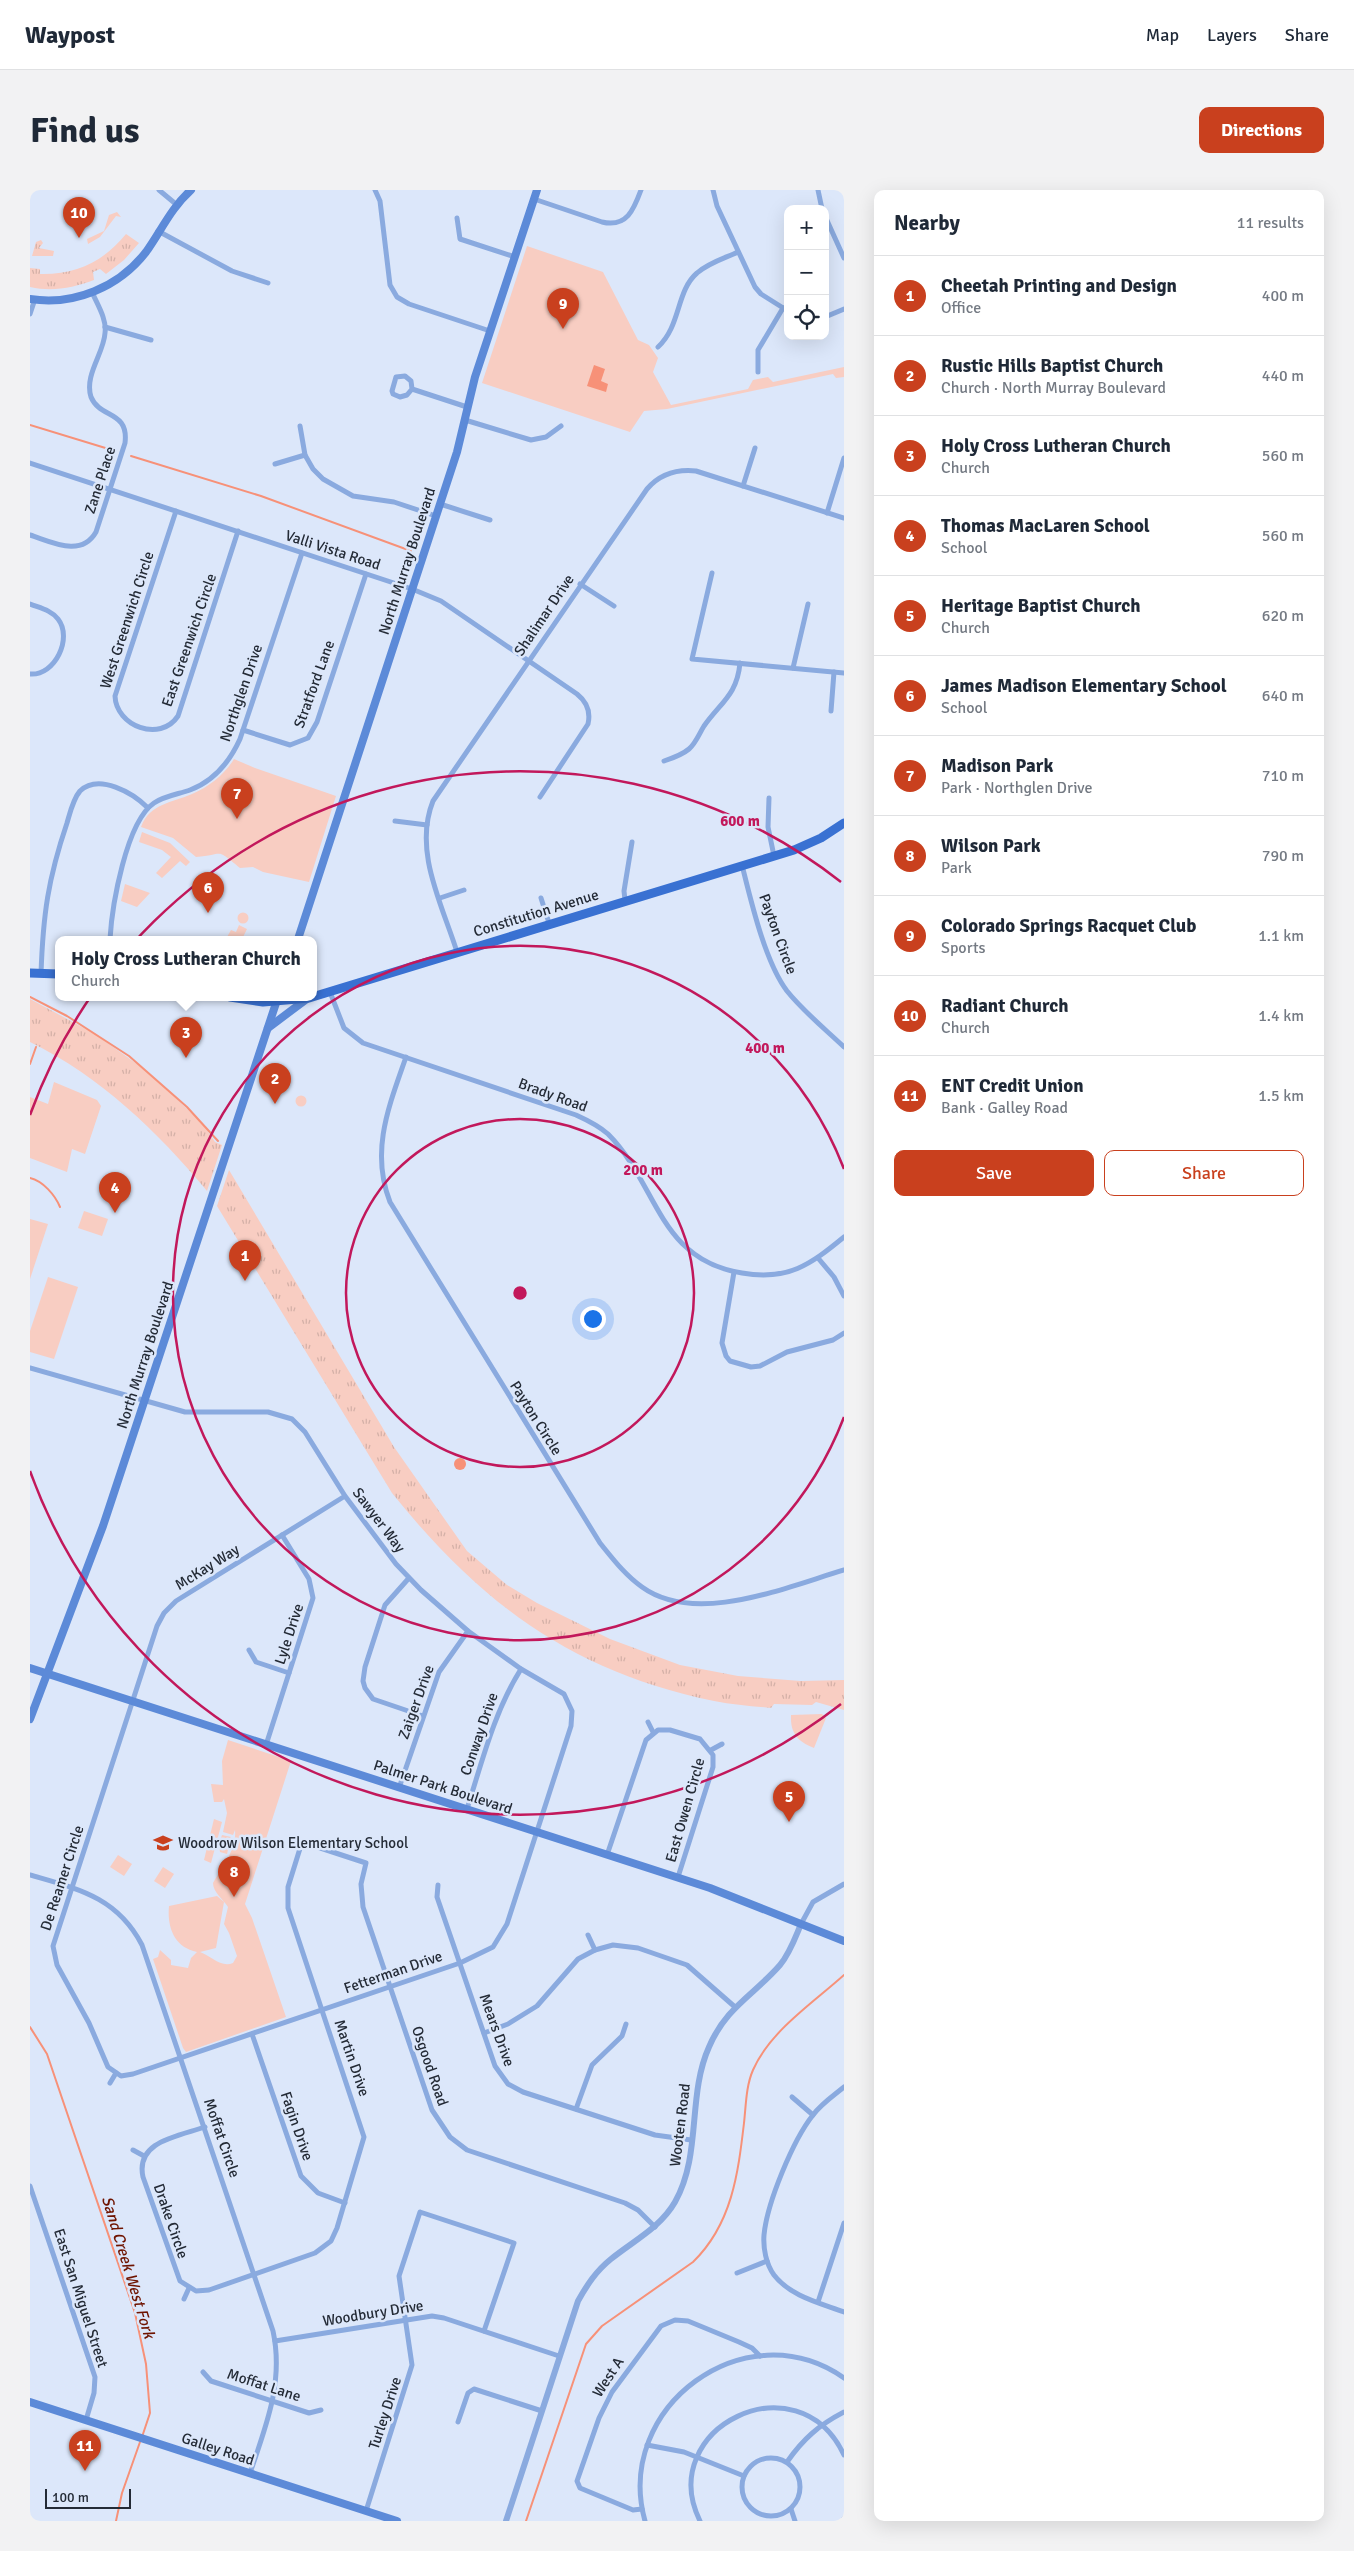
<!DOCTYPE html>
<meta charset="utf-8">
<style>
body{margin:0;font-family:Signika,sans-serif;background:#f2f2f3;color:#1f2937}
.controls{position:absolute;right:15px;top:15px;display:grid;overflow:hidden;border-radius:10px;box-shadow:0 5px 20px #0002}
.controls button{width:45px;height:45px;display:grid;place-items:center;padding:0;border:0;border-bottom:1px solid #e0e1e3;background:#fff;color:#1f2937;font:25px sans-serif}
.scale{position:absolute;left:15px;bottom:12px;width:86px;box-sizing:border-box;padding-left:5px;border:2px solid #242b36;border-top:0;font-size:14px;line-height:18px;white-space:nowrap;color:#242b36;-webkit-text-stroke:4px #dce7fa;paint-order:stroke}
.you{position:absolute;left:562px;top:1128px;width:18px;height:18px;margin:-12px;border:4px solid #fff;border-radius:50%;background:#1a73e8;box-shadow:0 0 0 8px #1a73e833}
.badge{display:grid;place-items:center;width:32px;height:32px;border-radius:50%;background:#c9401e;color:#fff;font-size:16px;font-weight:700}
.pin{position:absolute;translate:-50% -41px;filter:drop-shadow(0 1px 2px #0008)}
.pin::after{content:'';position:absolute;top:26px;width:18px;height:15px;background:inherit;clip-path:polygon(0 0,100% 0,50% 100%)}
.popup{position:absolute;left:25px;top:746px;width:262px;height:65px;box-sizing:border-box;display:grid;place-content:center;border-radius:10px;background:#fff;filter:drop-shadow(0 1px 4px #0005);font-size:16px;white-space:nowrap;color:#747a83}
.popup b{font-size:19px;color:#1f2937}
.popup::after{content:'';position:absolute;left:50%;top:100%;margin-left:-10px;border:10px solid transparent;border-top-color:#fff}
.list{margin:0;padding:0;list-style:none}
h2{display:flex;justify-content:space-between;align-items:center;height:65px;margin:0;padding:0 20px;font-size:21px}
h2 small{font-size:16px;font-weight:400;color:#747a83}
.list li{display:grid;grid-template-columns:32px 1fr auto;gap:15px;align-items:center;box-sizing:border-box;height:80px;padding:0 20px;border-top:1px solid #e0e1e3}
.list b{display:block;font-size:19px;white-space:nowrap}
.list p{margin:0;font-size:16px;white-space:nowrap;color:#747a83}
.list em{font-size:16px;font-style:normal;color:#747a83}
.actions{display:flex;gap:10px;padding:15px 20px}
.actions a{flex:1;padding:11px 0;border:1px solid #c9401e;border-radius:10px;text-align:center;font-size:18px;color:#c9401e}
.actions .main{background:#c9401e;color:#fff}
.icon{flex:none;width:28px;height:28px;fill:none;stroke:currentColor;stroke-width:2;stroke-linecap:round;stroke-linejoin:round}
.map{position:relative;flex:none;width:814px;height:2331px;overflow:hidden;border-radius:10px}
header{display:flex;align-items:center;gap:30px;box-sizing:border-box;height:70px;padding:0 25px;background:#fff;border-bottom:1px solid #e0e1e3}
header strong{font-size:24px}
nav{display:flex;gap:28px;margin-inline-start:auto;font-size:18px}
.intro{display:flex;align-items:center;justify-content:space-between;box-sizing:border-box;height:120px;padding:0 30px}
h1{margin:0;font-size:35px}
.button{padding:12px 22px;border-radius:10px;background:#c9401e;color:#fff;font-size:18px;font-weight:700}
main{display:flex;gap:30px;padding:0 30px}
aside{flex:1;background:#fff;border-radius:10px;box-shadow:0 5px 20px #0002}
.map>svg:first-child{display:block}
.grass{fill:url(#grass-tufts)}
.green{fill:#f8cdc2}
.water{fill:#f79178}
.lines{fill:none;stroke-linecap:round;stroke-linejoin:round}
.stream{stroke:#f79178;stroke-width:2}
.minor{stroke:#8aaadf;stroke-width:5}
.tertiary{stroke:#8aaadf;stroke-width:6}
.secondary{stroke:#5c8ad8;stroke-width:8}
.primary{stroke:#3971d2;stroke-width:9}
.ring{fill:none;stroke:#c2185b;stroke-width:2.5}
.labels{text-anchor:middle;stroke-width:5;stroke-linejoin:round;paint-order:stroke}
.street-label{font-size:15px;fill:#242b36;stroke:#dce7fa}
.poi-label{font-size:15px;fill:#242b36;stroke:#dce7fa;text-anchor:start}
.water-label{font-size:16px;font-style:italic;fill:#6f1400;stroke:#dce7fa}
.centre{fill:#c2185b;stroke:#dce7fa;stroke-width:2.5}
.ring-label{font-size:15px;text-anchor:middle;font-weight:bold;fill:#c2185b;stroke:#dce7fa;stroke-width:5;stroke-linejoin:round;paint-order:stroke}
</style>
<header>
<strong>Waypost</strong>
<nav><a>Map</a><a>Layers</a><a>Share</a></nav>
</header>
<div class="intro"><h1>Find us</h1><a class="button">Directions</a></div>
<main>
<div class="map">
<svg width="814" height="2331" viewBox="0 0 814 2331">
<defs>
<pattern id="grass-tufts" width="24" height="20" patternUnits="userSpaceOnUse" patternTransform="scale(1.25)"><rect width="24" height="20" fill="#f8cdc2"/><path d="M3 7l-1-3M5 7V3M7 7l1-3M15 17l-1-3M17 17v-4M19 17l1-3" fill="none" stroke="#d4b0a7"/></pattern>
</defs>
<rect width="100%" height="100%" fill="#dce7fa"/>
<g class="grass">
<path d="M87 22 91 27 86 26 70 47 58 54 57 49 74 41 79 25Z"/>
<path d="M96 44 109 53 94 70 76 84 70 79 63 82 64 90C43 98 22 102 0 97V78L10 79V84H13C48 84 74 71 96 44Z"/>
<path d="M11 50 13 53 9 58 24 61 23 66H2L6 52Z"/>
<path d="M0 809 65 844 118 882 172 933 185 952 192 955 177 1001C127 941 71 887 0 852Z"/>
<path d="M199 980 364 1257 437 1361 477 1395 507 1413 580 1449 650 1475 708 1486 771 1491 814 1490V1520L786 1512 782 1515 744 1514 741 1518C722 1516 703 1515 684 1511 543 1482 451 1414 362 1303L187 1016Z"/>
</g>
<g class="green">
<path d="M497 56 573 82 608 150 619 155 628 168 623 182 641 215 718 199 723 190 738 187 743 192 814 177V187L806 188 803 184 637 219 614 221 600 242 452 193Z"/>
<path d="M204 569 225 578 306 606 279 692 233 682 223 677 210 678C184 657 196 665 166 667L143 648 111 637C120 613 142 613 162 604 179 597 195 584 204 569Z"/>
<path d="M112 642 140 653 160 672 156 676 150 671 132 688 126 683 141 667 132 660 109 652Z"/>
<path d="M95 694 120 703 107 717 91 711Z"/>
<circle cx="213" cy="728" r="5.5"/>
<path d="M209 735 217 739 212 749 197 747 201 740 206 742Z"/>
<path d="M24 892 67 910 71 916 55 964 42 959 37 982 0 968V907L18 914Z"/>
<circle cx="271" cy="911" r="5.5"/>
<path d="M54 1021 78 1029 72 1046 48 1038Z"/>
<path d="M0 1029 18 1034 0 1089Z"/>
<path d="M18 1087 48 1097 24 1169 0 1162V1141Z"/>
<path d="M792 1524 796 1528 784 1558C768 1552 760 1543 761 1525Z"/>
<path d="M198 1550 261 1571 215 1714 222 1728 256 1827 156 1862 153 1858 123 1769 128 1767 130 1760 141 1770V1775L158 1778 161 1768 167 1762C144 1757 137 1737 139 1716L187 1706 194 1712 186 1758 170 1762C181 1766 191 1778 203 1773L207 1766 199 1743 194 1734 198 1717C193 1709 183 1702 183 1693 192 1677 207 1659 205 1640L203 1645 193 1642 197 1623 194 1609 192 1612H184L181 1594 193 1595 192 1571Z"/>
<path d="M184 1629 192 1632 181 1673 174 1670Z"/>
<path d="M192 1645 201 1647 197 1664 190 1662 189 1655Z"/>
<path d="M88 1665 102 1674 94 1686 80 1677Z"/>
<path d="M133 1677 144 1684 135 1698 124 1691Z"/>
</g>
<g class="water">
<path d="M564 175 575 179 571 191 578 194 576 202 557 196Z"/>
<circle cx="430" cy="1274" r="6"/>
</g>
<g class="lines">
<g class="stream">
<path d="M0 235 82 260"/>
<path d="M101 266 231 306 381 361"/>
<path d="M0 807 37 826 99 866 157 917 188 951"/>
<path d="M0 874 6 857"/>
<path d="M0 988C13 991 25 1005 30 1017"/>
<path d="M0 1837 17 1864 105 2123 116 2174 120 2223 112 2247"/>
<path d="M86 2331 92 2303 110 2252"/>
<path d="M496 2331 556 2154 572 2136 663 2072C702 2034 708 1984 714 1933 716 1915 716 1896 723 1880 740 1841 783 1813 814 1785"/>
</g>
<g class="minor">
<path d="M129 0 147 15"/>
<path d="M345 0 350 11 360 95 367 107 379 114 460 141"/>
<path d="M683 0 687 16 725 97 731 104 758 121"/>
<path d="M788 0 792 19"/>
<path d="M504 9 572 32C597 38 604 19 611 0"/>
<path d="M795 26 814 68"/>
<path d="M427 28 430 49 485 67"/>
<path d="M128 41 202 81 238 93"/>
<path d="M0 124 5 109"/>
<path d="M795 127 814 119"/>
<path d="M75 137 121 150"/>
<path d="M628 157C651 136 646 101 667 83 678 73 695 68 708 62"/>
<path d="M728 182V160L753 118"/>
<path d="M382 199 377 205 370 207 363 204 362 201 366 187 375 186 381 191 382 199 437 217"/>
<path d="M435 230 501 250 516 247 531 236"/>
<path d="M270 236 275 265 283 279 293 289 323 306 364 312 406 326"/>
<path d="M0 273 382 399 411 411 547 504C557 512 561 521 558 534L510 607"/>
<path d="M245 274 275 265"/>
<path d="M713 296 725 258"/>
<path d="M410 314 460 330"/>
<path d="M146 321 85 506C86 536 130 553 148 526L208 341"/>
<path d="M797 323 814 268"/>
<path d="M0 345C22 352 51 368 66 342L95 253C99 220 70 229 61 207 54 185 74 163 75 143 77 129 67 114 62 102"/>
<path d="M682 383 662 469 814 483"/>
<path d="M550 394 584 416"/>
<path d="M0 414C10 418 21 420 28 429 43 448 25 486 0 484"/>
<path d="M763 478 778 414"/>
<path d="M801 521 804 482"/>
<path d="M213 540 260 555 278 548 287 532 336 384"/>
<path d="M634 571C643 568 652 565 659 559 666 553 669 544 674 536 691 512 707 505 710 473"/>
<path d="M739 608 738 637 744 666"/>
<path d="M365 631 397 635"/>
<path d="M712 675C721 711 735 772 757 801 773 821 795 839 814 857"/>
<path d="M410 708 434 700"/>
<path d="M511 708 519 733"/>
<path d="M595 710 594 701 602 652"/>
<path d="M80 749C82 716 96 632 124 613 134 606 149 604 160 600 184 591 200 571 210 549L272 363"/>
<path d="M427 762C412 714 383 661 403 611L617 299C630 284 647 279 666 281L814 328"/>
<path d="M11 784C13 725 18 689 37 633 40 623 43 609 50 601 69 583 103 603 118 618"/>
<path d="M300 802 314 838 333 853 546 925C557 930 569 936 578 944 628 994 628 1070 712 1083 758 1091 780 1075 814 1047"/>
<path d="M376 867C359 916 340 961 360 1012L570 1353C583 1369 595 1385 612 1397 666 1436 756 1397 814 1380"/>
<path d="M788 1068 804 1087 814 1106"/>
<path d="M704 1082 692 1153 696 1166 700 1171 721 1177 730 1176 757 1162 803 1150 814 1143"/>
<path d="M0 1178 155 1222H238L262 1229 275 1242 315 1306 366 1374 391 1400 438 1441 491 1479 534 1504 542 1521 541 1536 477 1734 463 1757 430 1773 103 1884 91 1886 78 1877 59 1833 27 1775 23 1756 127 1436 134 1423 146 1411 315 1306"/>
<path d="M379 1388 355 1415 335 1477 333 1491 335 1498 343 1509 393 1526"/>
<path d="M219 1460 226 1472 259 1483"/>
<path d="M618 1532 623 1542"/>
<path d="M236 1555 283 1408 279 1389 252 1345"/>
<path d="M681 1560 692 1554"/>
<path d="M369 1598 409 1482 438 1441"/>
<path d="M437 1619C452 1572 464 1522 491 1479"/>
<path d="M577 1665 616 1550 628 1540H640L670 1549 683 1565V1577L648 1687"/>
<path d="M0 1685C48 1699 87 1707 112 1755L243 2141C254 2192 236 2236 220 2283"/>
<path d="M408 1695 407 1707 465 1876 478 1894 493 1902 625 1945 661 1950"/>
<path d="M771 1734 783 1712 814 1694"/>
<path d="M558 1745 565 1760"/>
<path d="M454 1843 478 1834 507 1816 548 1769 565 1760 583 1755 608 1758 657 1775 705 1817"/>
<path d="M222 1844 271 1986 288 2003 315 2013"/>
<path d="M80 1893 86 1883"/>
<path d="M814 1897C803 1906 791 1914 783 1925 763 1950 737 2013 734 2045 733 2058 736 2074 744 2085 760 2106 790 2113 814 2122"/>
<path d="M762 1907 783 1925"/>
<path d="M546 1919 562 1875 592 1846 596 1834"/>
<path d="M175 1937C149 1946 105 1951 113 1987L150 2091 166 2101 179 2100 285 2063 301 2051 307 2038 334 1947 258 1718V1697L272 1652 336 1673 331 1694 333 1717 402 1920 420 1947 437 1960 595 2013 608 2020 625 2037"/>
<path d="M103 1960 114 1966"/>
<path d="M0 1996 65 2187 64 2203 56 2230"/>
<path d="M707 2083 737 2071"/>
<path d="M154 2109 159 2098"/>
<path d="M788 2112 814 2033"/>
<path d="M245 2151 402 2126 414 2128 529 2166"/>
<path d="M173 2182 181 2191 279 2223 291 2220"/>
<path d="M428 2232 438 2203 444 2199 512 2221"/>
<path d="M617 2255 654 2262 714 2286"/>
<circle cx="741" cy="2297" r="29"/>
<path d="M757 2272C773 2249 789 2235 814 2222"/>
<path d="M612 2319 603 2320 550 2298 547 2291 569 2228 582 2202 631 2136 645 2130 658 2131 709 2152 722 2158 730 2166"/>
<path d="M761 2319 765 2331"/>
<path d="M336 2321 382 2175 369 2086 390 2022 484 2053 454 2141"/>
<path d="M615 2331C583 2217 716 2119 814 2188"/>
<path d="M670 2331C624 2238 768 2167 814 2265"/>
<path d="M813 2331 814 2328"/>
</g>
<path class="tertiary" d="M476 2331 548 2111C557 2095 566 2081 581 2069 603 2051 630 2038 645 2012 672 1964 657 1906 679 1857 696 1817 724 1805 750 1775 760 1763 765 1748 771 1734"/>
<g class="secondary">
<path d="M0 109C44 116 89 97 116 62 131 41 141 18 161 0"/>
<path d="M268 749 427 262 445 187 507 0"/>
<path d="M238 838 278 808"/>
<path d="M0 1478 680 1698 814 1751"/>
<path d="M0 1529 73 1336 248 807"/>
<path d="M0 2212 367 2331"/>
</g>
<g class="primary">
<path d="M0 783 28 784"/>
<path d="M200 807 233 812 279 808 764 660 791 648 814 633"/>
</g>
</g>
<g class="ring">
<circle cx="490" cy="1103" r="174"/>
<path d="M814 1227A347 347 0 1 1 814 979"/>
<path d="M811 1514A521 521 0 0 1 0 1281M0 925A521 521 0 0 1 811 692"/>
</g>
<defs>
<g id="school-bare" transform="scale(1.5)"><path d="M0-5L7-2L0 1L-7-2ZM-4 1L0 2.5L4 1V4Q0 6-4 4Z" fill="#c9401e" stroke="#dce7fa" stroke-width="2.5" paint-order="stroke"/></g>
</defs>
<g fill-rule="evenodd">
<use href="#school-bare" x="133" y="1653"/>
</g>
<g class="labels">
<g class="street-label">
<text transform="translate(70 290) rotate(-72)" y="5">Zane Place</text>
<text transform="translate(303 360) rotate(18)" y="5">Valli Vista Road</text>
<text transform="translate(377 371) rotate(-72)" y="5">North Murray Boulevard</text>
<text transform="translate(514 425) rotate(-56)" y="5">Shalimar Drive</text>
<text transform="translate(97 430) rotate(-72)" y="5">West Greenwich Circle</text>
<text transform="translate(159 450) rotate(-71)" y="5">East Greenwich Circle</text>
<text transform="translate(284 494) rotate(-70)" y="5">Stratford Lane</text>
<text transform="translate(211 503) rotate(-71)" y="5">Northglen Drive</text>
<text transform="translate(506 723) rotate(-17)" y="5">Constitution Avenue</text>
<text transform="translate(748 744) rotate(70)" y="5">Payton Circle</text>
<text transform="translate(523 905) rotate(20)" y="5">Brady Road</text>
<text transform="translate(115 1165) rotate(-72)" y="5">North Murray Boulevard</text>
<text transform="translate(506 1228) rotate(58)" y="5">Payton Circle</text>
<text transform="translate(349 1330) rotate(53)" y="5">Sawyer Way</text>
<text transform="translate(177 1377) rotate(-32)" y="5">McKay Way</text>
<text transform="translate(259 1444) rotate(-72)" y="5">Lyle Drive</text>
<text transform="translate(386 1512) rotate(-70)" y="5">Zaiger Drive</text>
<text transform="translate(449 1544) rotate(-71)" y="5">Conway Drive</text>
<text transform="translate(413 1597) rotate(18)" y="5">Palmer Park Boulevard</text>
<text transform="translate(655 1620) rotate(-74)" y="5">East Owen Circle</text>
<text transform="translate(32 1688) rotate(-72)" y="5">De Reamer Circle</text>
<text transform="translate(363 1782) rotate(-19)" y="5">Fetterman Drive</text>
<text transform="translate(467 1840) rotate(70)" y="5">Mears Drive</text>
<text transform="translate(322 1868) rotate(71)" y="5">Martin Drive</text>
<text transform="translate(400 1876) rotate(71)" y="5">Osgood Road</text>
<text transform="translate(650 1935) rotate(-83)" y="5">Wooten Road</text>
<text transform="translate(267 1936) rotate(71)" y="5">Fagin Drive</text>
<text transform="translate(192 1948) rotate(71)" y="5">Moffat Circle</text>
<text transform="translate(141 2031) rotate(71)" y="5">Drake Circle</text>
<text transform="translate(51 2108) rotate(72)" y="5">East San Miguel Street</text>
<text transform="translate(343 2123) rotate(-9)" y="5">Woodbury Drive</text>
<text transform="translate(578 2187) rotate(-57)" y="5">West A</text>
<text transform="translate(234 2195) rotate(18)" y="5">Moffat Lane</text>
<text transform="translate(355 2223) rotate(-72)" y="5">Turley Drive</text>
<text transform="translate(188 2259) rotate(18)" y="5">Galley Road</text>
</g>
<g class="poi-label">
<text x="148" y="1658">Woodrow Wilson Elementary School</text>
</g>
<g class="water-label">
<text transform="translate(99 2077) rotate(73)" y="6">Sand Creek West Fork</text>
</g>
</g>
<circle cx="490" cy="1103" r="8" class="centre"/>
<g class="ring-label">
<text x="710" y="636">600 m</text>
<text x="735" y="863">400 m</text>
<text x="613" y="985">200 m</text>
</g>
</svg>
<div class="controls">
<button>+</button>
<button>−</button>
<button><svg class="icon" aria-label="locate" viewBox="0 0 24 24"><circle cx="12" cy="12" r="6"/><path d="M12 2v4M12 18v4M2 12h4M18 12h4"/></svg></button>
</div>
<div class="scale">100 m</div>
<div class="you"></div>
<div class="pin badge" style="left:215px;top:1091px">1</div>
<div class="pin badge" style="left:245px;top:914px">2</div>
<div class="pin badge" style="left:156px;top:868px">3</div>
<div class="popup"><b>Holy Cross Lutheran Church</b>Church</div>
<div class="pin badge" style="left:85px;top:1023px">4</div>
<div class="pin badge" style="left:759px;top:1632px">5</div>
<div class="pin badge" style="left:178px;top:723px">6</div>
<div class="pin badge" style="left:207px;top:629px">7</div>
<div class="pin badge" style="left:204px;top:1707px">8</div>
<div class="pin badge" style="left:533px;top:139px">9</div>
<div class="pin badge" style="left:49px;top:48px">10</div>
<div class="pin badge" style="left:55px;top:2281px">11</div>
</div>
<aside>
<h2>Nearby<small>11 results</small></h2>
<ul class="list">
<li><span class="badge">1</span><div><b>Cheetah Printing and Design</b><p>Office</p></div><em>400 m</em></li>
<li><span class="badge">2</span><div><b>Rustic Hills Baptist Church</b><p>Church · North Murray Boulevard</p></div><em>440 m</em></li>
<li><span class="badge">3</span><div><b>Holy Cross Lutheran Church</b><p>Church</p></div><em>560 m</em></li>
<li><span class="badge">4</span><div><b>Thomas MacLaren School</b><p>School</p></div><em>560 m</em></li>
<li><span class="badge">5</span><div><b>Heritage Baptist Church</b><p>Church</p></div><em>620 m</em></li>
<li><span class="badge">6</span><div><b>James Madison Elementary School</b><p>School</p></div><em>640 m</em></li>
<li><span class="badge">7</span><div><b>Madison Park</b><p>Park · Northglen Drive</p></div><em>710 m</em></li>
<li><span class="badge">8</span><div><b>Wilson Park</b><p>Park</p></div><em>790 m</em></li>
<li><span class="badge">9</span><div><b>Colorado Springs Racquet Club</b><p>Sports</p></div><em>1.1 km</em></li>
<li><span class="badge">10</span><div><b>Radiant Church</b><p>Church</p></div><em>1.4 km</em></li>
<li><span class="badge">11</span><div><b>ENT Credit Union</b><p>Bank · Galley Road</p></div><em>1.5 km</em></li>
</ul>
<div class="actions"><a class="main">Save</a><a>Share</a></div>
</aside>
</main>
